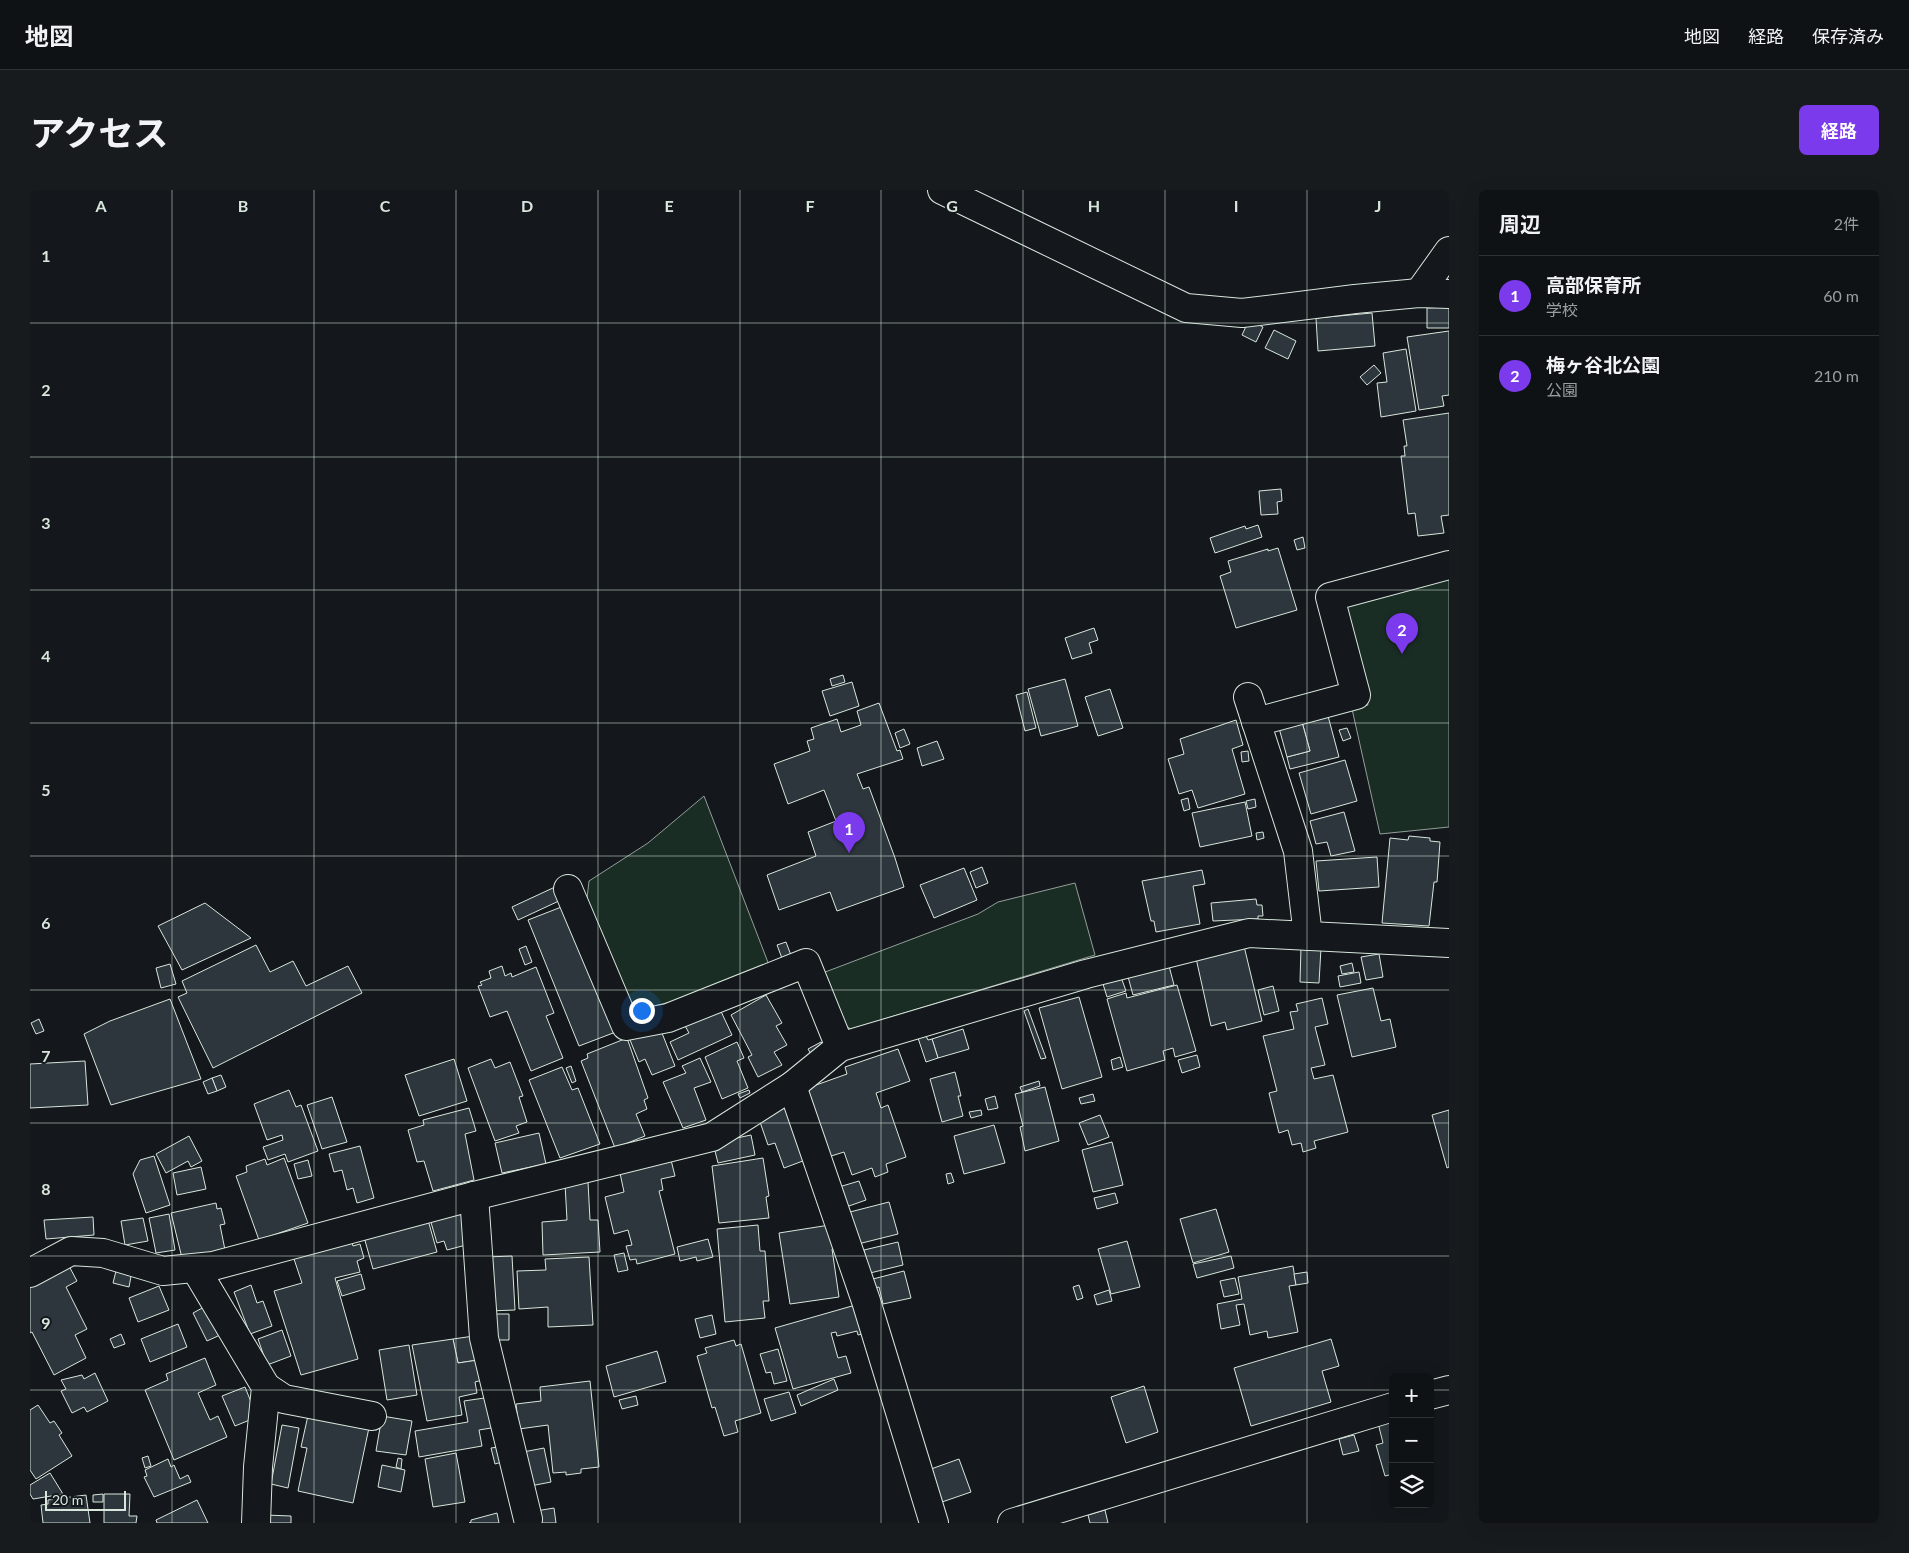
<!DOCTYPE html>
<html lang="ja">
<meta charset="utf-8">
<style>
body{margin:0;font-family:Lato,"Noto Sans JP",sans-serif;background:#181b1e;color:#f1f3f6}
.controls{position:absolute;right:15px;bottom:15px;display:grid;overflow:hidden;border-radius:8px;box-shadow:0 5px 20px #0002}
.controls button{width:45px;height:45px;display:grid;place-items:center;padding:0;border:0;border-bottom:1px solid #2f3234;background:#0f1215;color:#f1f3f6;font:25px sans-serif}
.scale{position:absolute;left:15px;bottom:12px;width:81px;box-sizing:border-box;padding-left:5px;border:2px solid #d8e6dc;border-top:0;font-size:14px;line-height:18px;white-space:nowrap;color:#d8e6dc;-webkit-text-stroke:4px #14181c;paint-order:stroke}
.you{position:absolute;left:611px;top:820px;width:18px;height:18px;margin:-12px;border:4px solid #fff;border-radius:50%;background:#1a73e8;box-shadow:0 0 0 8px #1a73e833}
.badge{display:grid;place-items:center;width:32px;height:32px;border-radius:50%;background:#7c3aed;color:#fff;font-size:16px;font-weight:700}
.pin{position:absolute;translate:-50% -41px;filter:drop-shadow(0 1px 2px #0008)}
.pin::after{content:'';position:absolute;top:26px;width:18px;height:15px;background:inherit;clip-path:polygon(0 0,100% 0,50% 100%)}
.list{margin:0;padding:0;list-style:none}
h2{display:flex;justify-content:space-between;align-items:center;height:65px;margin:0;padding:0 20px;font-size:21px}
h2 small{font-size:16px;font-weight:400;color:#9b9ea0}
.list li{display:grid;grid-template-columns:32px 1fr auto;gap:15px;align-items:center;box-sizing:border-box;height:80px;padding:0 20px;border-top:1px solid #2f3234}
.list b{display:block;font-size:19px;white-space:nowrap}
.list p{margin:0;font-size:16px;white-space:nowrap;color:#9b9ea0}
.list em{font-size:16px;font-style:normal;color:#9b9ea0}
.icon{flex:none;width:28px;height:28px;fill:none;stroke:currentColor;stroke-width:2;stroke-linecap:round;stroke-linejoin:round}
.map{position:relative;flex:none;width:1419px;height:1333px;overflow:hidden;border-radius:8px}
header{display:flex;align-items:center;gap:30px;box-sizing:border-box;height:70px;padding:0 25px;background:#0f1215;border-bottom:1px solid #2f3234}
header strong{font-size:24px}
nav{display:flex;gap:28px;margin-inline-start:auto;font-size:18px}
.intro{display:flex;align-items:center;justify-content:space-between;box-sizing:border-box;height:120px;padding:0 30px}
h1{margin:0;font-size:35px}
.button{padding:12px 22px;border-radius:8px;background:#7c3aed;color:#fff;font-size:18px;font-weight:700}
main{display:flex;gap:30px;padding:0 30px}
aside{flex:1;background:#0f1215;border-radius:8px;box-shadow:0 5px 20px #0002}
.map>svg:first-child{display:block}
.green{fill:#1a2d24;stroke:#939e99}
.building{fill:#2c363c;stroke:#d8e6dc}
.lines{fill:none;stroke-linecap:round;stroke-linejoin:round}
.minor-casing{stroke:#d8e6dc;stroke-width:30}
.minor{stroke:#14181c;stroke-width:28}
.grid{fill:none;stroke:#d8e6dc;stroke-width:1;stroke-opacity:0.55}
.grid-label{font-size:16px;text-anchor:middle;font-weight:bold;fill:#d8e6dc;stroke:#14181c;stroke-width:4;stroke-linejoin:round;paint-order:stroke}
</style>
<header>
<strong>地図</strong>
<nav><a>地図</a><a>経路</a><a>保存済み</a></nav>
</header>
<div class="intro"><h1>アクセス</h1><a class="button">経路</a></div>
<main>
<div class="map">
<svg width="1419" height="1333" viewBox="0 0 1419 1333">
<rect width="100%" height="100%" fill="#14181c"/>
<g class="green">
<path d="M1419 386V637L1350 644 1322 519 1338 515 1311 412Z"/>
<path d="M674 606 739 775 682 802 603 821 556 717 559 691 618 653Z"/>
<path d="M1045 693 1065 765 821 839 808 831 790 784 948 724 968 712Z"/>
</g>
<g class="building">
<path d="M1419 117V138H1397V118Z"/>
<path d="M1342 123 1345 156 1288 161 1286 128Z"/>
<path d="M1219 130 1233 137 1226 152 1212 145Z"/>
<path d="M1244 140 1266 151 1258 169 1235 158Z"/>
<path d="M1419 141V205L1412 206 1414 216 1389 220 1377 147Z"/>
<path d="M1376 159 1386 221 1351 227 1347 193 1357 192 1353 163Z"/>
<path d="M1344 175 1351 183 1337 195 1330 187Z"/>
<path d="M1419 223V325L1411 326 1414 343 1388 346 1385 323 1378 324 1371 266H1375L1374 256H1377L1373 230Z"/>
<path d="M1251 299 1252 311 1247 312 1248 324 1231 325 1229 301Z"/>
<path d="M1228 335 1232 347 1185 363 1180 348 1215 336 1216 339Z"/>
<path d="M1273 347 1275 358 1267 360 1264 350Z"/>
<path d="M1248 358 1267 420 1206 438 1190 386 1201 382 1198 371 1238 359V361Z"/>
<path d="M1064 438 1068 450 1059 453 1062 463 1042 469 1035 448Z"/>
<path d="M813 485 815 492 802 496 800 489Z"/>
<path d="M1035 489 1048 536 1011 546 998 499Z"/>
<path d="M822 492 829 516 800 526 792 501Z"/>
<path d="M1080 499 1093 538 1068 546 1055 507Z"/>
<path d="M997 502 1006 538 995 541 986 505Z"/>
<path d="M849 513 867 561 870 560 873 569 827 584 833 599 839 597 865 668 874 697 807 721 800 702 749 720 737 685 786 666 778 642 806 631 794 600 758 614 744 574 780 561 777 551 784 549 781 538 807 529 811 542 831 535 827 521Z"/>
<path d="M1298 526 1309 567 1260 579 1257 567 1280 561 1272 532Z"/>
<path d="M1206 530 1213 555 1202 559 1215 604 1168 618 1162 600 1149 604 1138 569 1154 564 1150 549Z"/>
<path d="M1272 532 1280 561 1257 567 1249 538Z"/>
<path d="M1317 538 1321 548 1313 551 1309 540Z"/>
<path d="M874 539 880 554 870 558 865 543Z"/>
<path d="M907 551 914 569 892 576 887 558Z"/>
<path d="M1218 561 1219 571 1212 572 1211 562Z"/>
<path d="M1315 570 1327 611 1281 624 1269 583Z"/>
<path d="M1158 608 1160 619 1154 621 1151 610Z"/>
<path d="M1225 609 1226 617 1218 619 1216 611Z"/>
<path d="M1215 612 1222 646 1170 657 1162 623Z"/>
<path d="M1314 622 1325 661 1301 666 1297 652 1286 654 1280 631Z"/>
<path d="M1233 642 1234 648 1227 650 1226 643Z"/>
<path d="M1379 646 1400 648V651L1410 652 1407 692H1404L1399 736 1352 733 1360 648 1378 650Z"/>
<path d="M1347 667 1349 697 1289 701 1286 671Z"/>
<path d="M952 677 958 693 946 698 940 682Z"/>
<path d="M934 678 947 710 904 728 890 695Z"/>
<path d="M1172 680 1175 694 1163 696 1170 734 1126 742 1124 731H1121L1112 691Z"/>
<path d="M525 697 531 710 488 730 482 717Z"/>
<path d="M1226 709 1227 715H1232L1233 726H1228V729L1183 731 1181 713Z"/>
<path d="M175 713 221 748 152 780 128 736Z"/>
<path d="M539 714 591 840 549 856 498 730Z"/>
<path d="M756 752 762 768 753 771 747 755Z"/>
<path d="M226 755 240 782 263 771 276 796 318 776 332 803 183 878 148 807 157 803 152 791Z"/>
<path d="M496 756 502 772 495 775 489 759Z"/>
<path d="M1214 756 1232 831 1197 840 1195 832 1181 836 1166 768Z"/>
<path d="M1271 757 1291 758 1289 793 1270 792Z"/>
<path d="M1349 764 1353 787 1336 790 1331 767Z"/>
<path d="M1138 772 1144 795 1103 805 1097 783Z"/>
<path d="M1322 773 1324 782 1312 784 1310 776Z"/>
<path d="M140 774 146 794 131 798 126 778Z"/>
<path d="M472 776 475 786 481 783 482 787 506 777 524 823 516 826 533 868 501 881 477 821 460 827 448 796 452 795 450 792 461 788 459 781Z"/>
<path d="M1329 782 1331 793 1310 797 1308 786Z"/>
<path d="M1091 787 1096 801 1077 807 1073 794Z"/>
<path d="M1147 795 1166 861 1145 867 1143 858 1133 861 1135 870 1097 881 1077 809 1096 803 1097 808Z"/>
<path d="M1243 796 1249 821 1234 825 1228 800Z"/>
<path d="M1343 798 1351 831 1360 829 1366 857 1322 867 1307 805Z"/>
<path d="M736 805 752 833 746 836 757 855 744 862 752 875 728 887 718 867 722 865 701 825Z"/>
<path d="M1049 807 1072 887 1032 899 1009 818Z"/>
<path d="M1292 808 1298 834 1285 837 1295 875 1281 878 1284 889 1303 885 1318 942 1284 951 1286 958 1273 962 1271 953 1262 955 1258 940 1249 943 1239 903 1247 901 1233 846 1264 839 1260 822 1268 821 1266 814Z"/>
<path d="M140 809 171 889 81 915 54 844 80 831Z"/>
<path d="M688 815 702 845 648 870 640 852 659 843 653 832Z"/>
<path d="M998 819 1016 868 1011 869 994 821Z"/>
<path d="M9 829 14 841 6 844 1 833Z"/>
<path d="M630 838 645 876 622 885 615 869 609 872 600 850Z"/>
<path d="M933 839 939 859 908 868 902 849Z"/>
<path d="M896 846 898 850 902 849 908 868 896 872 888 848Z"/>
<path d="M597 848 618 908 614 910 617 919 606 924 615 946 585 958 551 871 558 868 557 864Z"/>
<path d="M707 852 714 868 707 871 718 898 692 909 675 867Z"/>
<path d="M791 852 795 858 782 866 778 859Z"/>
<path d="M868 859 880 891 846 903 851 918 858 915 876 967 856 974 858 982 845 987 842 978 822 985 814 962 798 967 775 899 817 884 815 877Z"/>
<path d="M1167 865 1170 877 1152 883 1148 870Z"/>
<path d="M1090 867 1093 877 1083 880 1081 870Z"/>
<path d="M670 868 681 892 664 898 676 930 653 938 633 892 656 883 652 876Z"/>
<path d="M424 869 437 911 389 926 375 885Z"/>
<path d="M461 869 465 878 480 872 493 906 489 907 497 932 486 936 489 943 465 951 438 878Z"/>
<path d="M55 871 58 915 0 918V874Z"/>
<path d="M541 876 546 891 542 893 536 878Z"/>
<path d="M532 877 542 900 548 898 570 954 530 968 499 890Z"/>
<path d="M925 882 931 906H928L933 926 912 932 900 889Z"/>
<path d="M191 885 196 897 187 901 182 888Z"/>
<path d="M182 888 187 901 178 904 173 892Z"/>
<path d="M1009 891 1010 896 992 902 990 897Z"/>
<path d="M1015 897 1029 951 995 961 990 937 993 936 985 904Z"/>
<path d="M259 900 266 917 271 915 288 961 258 972 255 964 238 970 233 957 253 950 252 945 237 950 224 914Z"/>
<path d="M719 900 720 903 710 908 708 904Z"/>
<path d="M1063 904 1065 911 1051 914 1049 908Z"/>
<path d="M965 906 968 918 958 920 955 909Z"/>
<path d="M302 907 317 952 292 959 277 915Z"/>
<path d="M761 914 781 968 754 978 745 953 738 955 730 932 741 921Z"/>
<path d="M439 918 446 941 435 944 444 990 403 1001 394 971 387 972 378 940 394 935 393 930Z"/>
<path d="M951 920 952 925 941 928 939 922Z"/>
<path d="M1419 920V977L1417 978 1402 925Z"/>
<path d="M1070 925 1079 947 1058 955 1049 933Z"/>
<path d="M964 935 975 973 934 984 924 946Z"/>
<path d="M509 943 516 974 472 983 465 953Z"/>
<path d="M721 945 725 965 688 973 683 953Z"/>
<path d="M159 946 172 971 161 977 158 971 136 983 126 964Z"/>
<path d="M1082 952 1093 995 1063 1002 1052 960Z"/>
<path d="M330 956 344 1008 327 1013 323 998 317 1000 312 980 304 982 299 964Z"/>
<path d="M124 966 140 1015 116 1023 103 984 110 970Z"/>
<path d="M254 968 278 1033 229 1050 206 986 217 982 216 976 235 969 237 975Z"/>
<path d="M733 968 739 1006 736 1007 739 1028 689 1033 682 976Z"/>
<path d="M278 970 282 986 268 989 264 974Z"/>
<path d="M641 970 645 986 631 989 633 1000 629 1001 645 1064 607 1074 606 1069 600 1070 596 1056 602 1055 598 1040 584 1044 575 1007 594 1002 590 983Z"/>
<path d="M171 977 176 999 147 1005 143 983Z"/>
<path d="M921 983 924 992 918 994 916 984Z"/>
<path d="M829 991 836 1010 816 1017 809 997Z"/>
<path d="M558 992 560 1030H568L570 1062 513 1065 512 1032 537 1030 535 994Z"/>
<path d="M1085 1003 1088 1013 1067 1019 1064 1008Z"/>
<path d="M859 1012 868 1044 828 1054 820 1022Z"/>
<path d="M186 1013 187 1019 191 1018 195 1034 190 1035 195 1060 152 1068 141 1023Z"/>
<path d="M1186 1019 1199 1062 1163 1073 1150 1029Z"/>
<path d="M430 1021 436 1042V1055L417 1060 414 1051 407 1053 400 1029Z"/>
<path d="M139 1024 145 1060 126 1063 119 1028Z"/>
<path d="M63 1027 64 1045 16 1049 14 1030Z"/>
<path d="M113 1028 118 1051 95 1055 91 1031Z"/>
<path d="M398 1030 407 1062 343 1079 334 1047Z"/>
<path d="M806 1034 809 1058 802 1059 809 1107 760 1114 749 1043Z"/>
<path d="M728 1035 730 1061H735L739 1111H733L735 1128 695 1132 687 1039Z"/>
<path d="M678 1049 683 1067 667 1071 666 1067 650 1071 647 1057Z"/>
<path d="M321 1050 323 1056 330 1054 334 1068 327 1071 330 1082 305 1088 328 1169 271 1185 244 1101 272 1093 263 1066Z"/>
<path d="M1097 1051 1110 1097 1081 1104 1068 1059Z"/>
<path d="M868 1052 873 1075 840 1083 834 1060Z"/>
<path d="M594 1063 598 1080 588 1082 584 1065Z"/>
<path d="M482 1066 485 1120 459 1121 456 1067Z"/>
<path d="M1201 1066 1204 1078 1167 1088 1163 1074Z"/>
<path d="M559 1067 563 1135 518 1137V1117L489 1119 487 1081 516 1080 515 1069Z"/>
<path d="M39 1076 47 1091 36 1097 57 1139 45 1145 56 1168 24 1185 2 1142 0 1143V1096Z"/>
<path d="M1263 1076 1266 1095 1259 1096 1268 1142 1238 1148 1237 1141 1220 1145 1214 1114 1206 1115 1210 1135 1191 1139 1187 1114 1212 1109 1208 1087Z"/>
<path d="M87 1077 102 1081 99 1097 83 1093Z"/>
<path d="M874 1081 881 1108 853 1114 849 1097 845 1098 843 1089Z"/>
<path d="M1277 1082 1278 1093 1266 1095 1264 1084Z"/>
<path d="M331 1084 335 1099 312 1106 307 1091Z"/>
<path d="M1205 1088 1209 1104 1194 1107 1190 1091Z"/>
<path d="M221 1095 227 1113 233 1111 242 1136 220 1144 204 1102Z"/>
<path d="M1049 1095 1053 1108 1047 1110 1043 1097Z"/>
<path d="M129 1096 139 1120 108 1132 99 1108Z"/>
<path d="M1079 1100 1082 1111 1067 1115 1064 1105Z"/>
<path d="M829 1114 837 1143 828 1145 827 1141 807 1146 806 1142 801 1143 808 1168 816 1166 821 1183 763 1199 745 1138Z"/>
<path d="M176 1116 190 1145 177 1151 163 1123Z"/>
<path d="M460 1124H479V1150H461Z"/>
<path d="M682 1125 686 1144 670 1148 665 1129Z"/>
<path d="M148 1134 157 1157 120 1172 111 1149Z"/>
<path d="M252 1140 261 1166 237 1175 228 1149Z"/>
<path d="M91 1144 95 1154 84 1158 80 1149Z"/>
<path d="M444 1146 448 1170 428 1173 423 1149Z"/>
<path d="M423 1149 428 1173 448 1170 452 1190 445 1192 447 1203 429 1207 432 1225 397 1231 382 1155Z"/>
<path d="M1301 1149 1309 1176 1292 1181 1301 1212 1221 1236 1204 1178Z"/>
<path d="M704 1150 706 1156 711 1154 731 1223 705 1231 708 1242 694 1246 685 1217 682 1218 667 1166 677 1163 675 1158Z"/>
<path d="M379 1155 387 1205 357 1210 349 1160Z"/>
<path d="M748 1159 757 1191 744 1194 741 1182 736 1183 730 1164Z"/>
<path d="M627 1161 636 1192 584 1207 576 1176Z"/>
<path d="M175 1168 186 1195 168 1203 180 1230 188 1226 197 1247 144 1270 115 1200 138 1190 136 1184Z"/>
<path d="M65 1183 78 1211 57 1222 54 1217 42 1223 31 1201 36 1199 31 1190 52 1185 54 1189Z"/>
<path d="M804 1189 808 1200 771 1216 767 1205Z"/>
<path d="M560 1191 569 1277 551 1279V1283L536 1285V1282L523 1283 518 1235 489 1239 486 1214 511 1211 510 1197Z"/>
<path d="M1114 1196 1128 1242 1096 1253 1081 1207Z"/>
<path d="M215 1197 227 1227 205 1236 192 1206Z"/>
<path d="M759 1202 766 1223 741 1231 734 1209Z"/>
<path d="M606 1206 608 1215 592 1219 589 1210Z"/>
<path d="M461 1207 467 1237 449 1240 452 1256 389 1267 385 1241 438 1232 434 1211Z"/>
<path d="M8 1215 20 1233 24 1231 32 1243 29 1245 42 1266 6 1289 0 1280V1220Z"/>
<path d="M279 1221 340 1233 323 1313 268 1301 277 1258 271 1257Z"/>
<path d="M352 1226 382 1231 376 1265 346 1261Z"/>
<path d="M1363 1229V1284L1355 1286 1346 1255 1353 1253 1348 1233Z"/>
<path d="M252 1235 269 1238 258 1298 241 1294Z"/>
<path d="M1324 1245 1329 1261 1313 1265 1309 1249Z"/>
<path d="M468 1257 472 1272 465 1274 461 1258Z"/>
<path d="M514 1258 521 1292 495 1297 488 1263Z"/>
<path d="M426 1263 435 1312 403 1317 395 1269Z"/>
<path d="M118 1266 121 1276 115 1278 112 1268Z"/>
<path d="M368 1268 372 1269 371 1279 366 1277Z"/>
<path d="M138 1269 141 1277 144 1275 150 1289 158 1285 161 1292 124 1307 114 1287 117 1286 115 1280Z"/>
<path d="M929 1269 941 1302 912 1312 901 1279Z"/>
<path d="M352 1275 375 1280 371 1302 348 1297Z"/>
<path d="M20 1283 33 1304 3 1309 0 1304V1295Z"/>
<path d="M73 1304V1312H63V1305Z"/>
<path d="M74 1304H100L99 1326H107L106 1333H74Z"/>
<path d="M56 1305 60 1333H13L11 1315 18 1314V1310Z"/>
<path d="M167 1310 178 1333H127L126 1330Z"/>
<path d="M524 1318 526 1333H508L506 1321Z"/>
<path d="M1075 1320 1078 1333H1060L1058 1325Z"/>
<path d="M467 1323 469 1333H439L441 1332V1330Z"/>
<path d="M235 1325 261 1326V1333H235Z"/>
</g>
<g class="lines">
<g class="minor-casing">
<g id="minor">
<path d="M912 0 1156 118 1212 123 1325 109 1389 103 1419 104"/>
<path d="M1389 103 1419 61"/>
<path d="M1218 507 1268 661 1278 746"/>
<path d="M1226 532 1326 505 1300 407 1419 375"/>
<path d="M538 699 596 836 638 828 776 773 810 857"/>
<path d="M762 896 836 1111 904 1333"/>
<path d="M444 1006 454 1148 498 1329"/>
<path d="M165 1078 236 1197 228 1277 226 1333"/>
<path d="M0 1083 41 1061 73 1063 133 1081 183 1076 444 1006 682 947 762 896 810 857 1056 784 1219 743 1419 753"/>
<path d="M236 1197 254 1209 342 1226"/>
<path d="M1400 1205 1419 1200"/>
<path d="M982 1333 1363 1217"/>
</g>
</g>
<use href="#minor" class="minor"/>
</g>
<path class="grid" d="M142 0V1333M284 0V1333M426 0V1333M568 0V1333M710 0V1333M851 0V1333M993 0V1333M1135 0V1333M1277 0V1333M0 133H1419M0 267H1419M0 400H1419M0 533H1419M0 666H1419M0 800H1419M0 933H1419M0 1066H1419M0 1200H1363M1400 1200H1419"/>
<g class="grid-label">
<text x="71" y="22">A</text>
<text x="213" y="22">B</text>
<text x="355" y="22">C</text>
<text x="497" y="22">D</text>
<text x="639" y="22">E</text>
<text x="780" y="22">F</text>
<text x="922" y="22">G</text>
<text x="1064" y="22">H</text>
<text x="1206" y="22">I</text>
<text x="1348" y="22">J</text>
<text x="16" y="72">1</text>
<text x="16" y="206">2</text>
<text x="16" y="339">3</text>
<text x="16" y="472">4</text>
<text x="16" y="606">5</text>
<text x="16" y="739">6</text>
<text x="16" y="872">7</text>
<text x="16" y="1005">8</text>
<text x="16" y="1139">9</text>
</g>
</svg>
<div class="controls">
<button>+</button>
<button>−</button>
<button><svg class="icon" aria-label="layers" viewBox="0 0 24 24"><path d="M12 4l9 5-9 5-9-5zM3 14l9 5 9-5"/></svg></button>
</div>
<div class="scale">20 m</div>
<div class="you"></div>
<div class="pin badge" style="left:819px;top:663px">1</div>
<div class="pin badge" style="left:1372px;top:464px">2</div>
</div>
<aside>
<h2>周辺<small>2件</small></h2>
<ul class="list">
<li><span class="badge">1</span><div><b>高部保育所</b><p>学校</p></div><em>60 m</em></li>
<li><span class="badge">2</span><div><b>梅ヶ谷北公園</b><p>公園</p></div><em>210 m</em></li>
</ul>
</aside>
</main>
